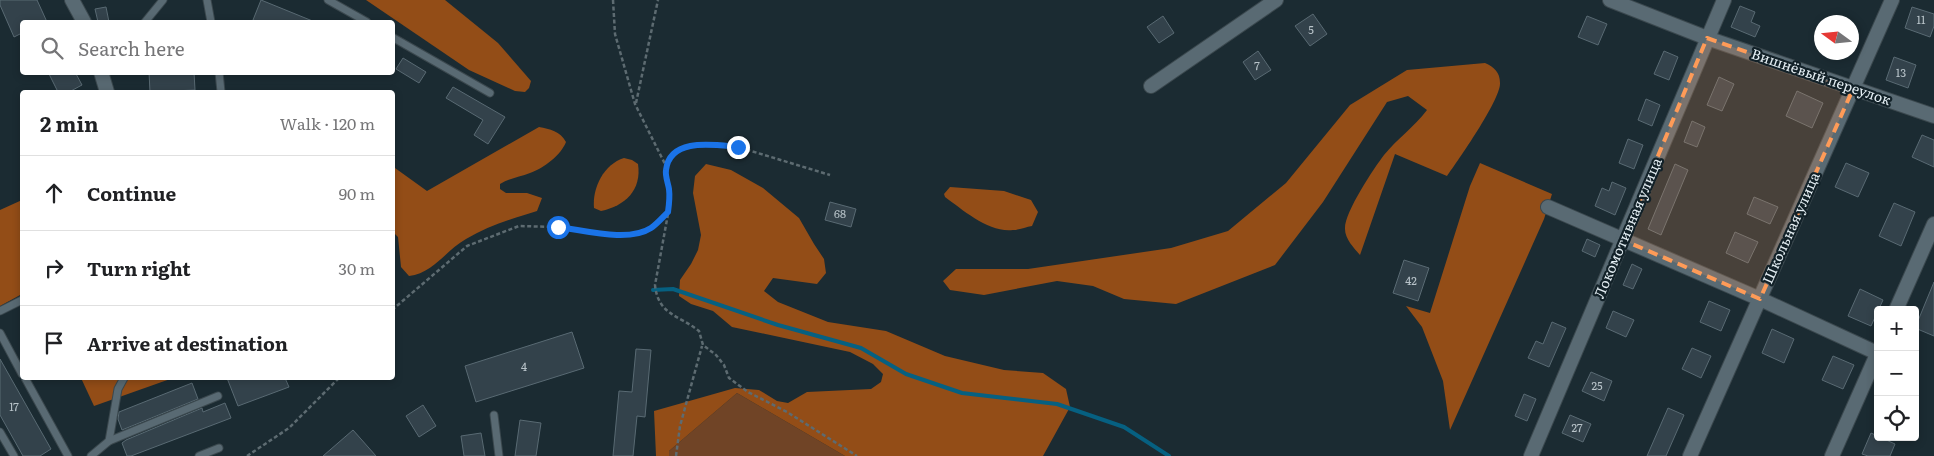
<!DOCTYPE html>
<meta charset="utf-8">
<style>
body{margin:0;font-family:Literata,serif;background:#f6f6f6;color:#202124}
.controls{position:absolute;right:15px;bottom:15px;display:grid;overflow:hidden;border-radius:5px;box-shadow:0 2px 8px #0003}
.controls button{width:45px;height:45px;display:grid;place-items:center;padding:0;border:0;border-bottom:1px solid #e0e0e0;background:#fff;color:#202124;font:25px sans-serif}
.compass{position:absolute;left:1814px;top:15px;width:45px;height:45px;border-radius:50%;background:#fff;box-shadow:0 2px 8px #0003;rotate:285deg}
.stop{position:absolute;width:15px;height:15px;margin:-11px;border:4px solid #1a73e8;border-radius:50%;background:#fff}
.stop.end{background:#1a73e8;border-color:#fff;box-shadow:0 1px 5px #0008}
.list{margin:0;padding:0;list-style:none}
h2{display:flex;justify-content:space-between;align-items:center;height:65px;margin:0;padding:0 20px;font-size:21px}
h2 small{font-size:16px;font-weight:400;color:#757577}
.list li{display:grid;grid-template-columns:32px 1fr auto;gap:15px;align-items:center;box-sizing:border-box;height:75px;padding:0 20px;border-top:1px solid #e0e0e0}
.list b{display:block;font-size:19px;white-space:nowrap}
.list em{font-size:16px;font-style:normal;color:#757577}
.icon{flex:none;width:28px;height:28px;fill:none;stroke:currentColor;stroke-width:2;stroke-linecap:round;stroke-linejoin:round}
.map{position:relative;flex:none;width:1934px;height:456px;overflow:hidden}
.search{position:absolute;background:#fff;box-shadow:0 2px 8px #0003;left:20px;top:20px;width:375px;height:55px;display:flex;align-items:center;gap:12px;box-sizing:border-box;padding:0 18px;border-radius:5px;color:#757577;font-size:19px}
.panel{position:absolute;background:#fff;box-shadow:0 2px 8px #0003;left:20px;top:90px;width:375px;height:290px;border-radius:5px}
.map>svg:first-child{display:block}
.green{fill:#704426}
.forest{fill:#934d17}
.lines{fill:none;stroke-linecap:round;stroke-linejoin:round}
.stream{stroke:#066081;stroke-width:4}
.building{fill:#33424b;stroke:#596a73}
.lane-casing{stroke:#3b484e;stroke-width:9}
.street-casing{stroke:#3b484e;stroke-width:16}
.path{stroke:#5d6b71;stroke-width:2.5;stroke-dasharray:4 2.5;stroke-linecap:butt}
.lane{stroke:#596a73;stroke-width:7}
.street{stroke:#596a73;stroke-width:14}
.route{stroke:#1a73e8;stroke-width:6}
.marked{fill:#fe9b58;fill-opacity:0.2;stroke:#fe9b58;stroke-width:4;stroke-dasharray:10 6;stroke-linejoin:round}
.labels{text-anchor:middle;stroke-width:4.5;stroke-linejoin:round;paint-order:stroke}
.number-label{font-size:11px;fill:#b8c3c9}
.street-label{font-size:14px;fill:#e4eef3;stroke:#122128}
</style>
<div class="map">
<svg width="1934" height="456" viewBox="0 0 1934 456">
<rect width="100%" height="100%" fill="#1b2b32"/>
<path class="green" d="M737 393 845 456H669V451Z"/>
<g class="forest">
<path d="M366 0H445L498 43 531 81 529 88 525 92 515 91 469 70Z"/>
<path d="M1485 63C1494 67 1500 72 1500 83 1501 99 1458 161 1447 176L1395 154 1360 255C1354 248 1345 239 1345 229 1344 213 1374 168 1384 155 1397 139 1414 127 1427 110L1408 96 1387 102 1323 202 1275 265 1176 304 1124 299 1093 286 1057 281 984 295 950 290 943 281 956 269H1028L1171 248 1228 231 1286 183 1350 105 1407 70Z"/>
<path d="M539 127C550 129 560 131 566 142 561 155 544 168 530 173 520 177 510 178 500 184V189L506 193H527L542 198 537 211C514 218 488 226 466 239 446 250 434 273 409 276L401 267 398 237 393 232V171L395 168 427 191Z"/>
<path d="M624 158 632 160 638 164C642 190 625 206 601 211L594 208C592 188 604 164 624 158Z"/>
<path d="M1480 163 1552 194 1544 219 1450 430 1443 381 1422 327 1406 306 1430 313 1470 186Z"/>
<path d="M706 164 731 170 763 188 799 218 814 244 824 259 826 273 817 284 773 278 764 291 778 302 828 322 886 331 945 356 1004 370 1043 373 1066 389 1070 407 1043 456H845L737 393 669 451V456H656L654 411 735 388 759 390 777 401 788 403 807 392 871 389 881 382 883 374 873 364 850 352 732 327 713 311 691 304 679 296 680 280 691 264 698 250 701 235 693 193 695 176Z"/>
<path d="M950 187 1004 191 1031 200 1038 212 1032 226C1026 227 1019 230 1013 230 989 233 963 210 945 197L944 194Z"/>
<path d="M22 200V294L0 306V210Z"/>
<path d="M81 378H173L94 406Z"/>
</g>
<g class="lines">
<path class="stream" d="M653 290 673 289 778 325 861 348 906 374 962 393 1057 404 1124 427 1169 456"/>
</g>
<g class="building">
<path d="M0 0H37L47 22H22V33L14 37 0 5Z"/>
<path d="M261 0 315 22H260L253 20Z"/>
<path d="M1740 6 1755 12 1751 22 1760 26 1755 37 1731 27Z"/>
<path d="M106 7 109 22H98L95 9Z"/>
<path d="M1912 7 1934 14V26L1930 37 1905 28Z"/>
<path d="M1313 14 1327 34 1310 46 1295 26Z"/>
<path d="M1163 16 1174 33 1159 43 1147 27Z"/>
<path d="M1587 16 1607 24 1598 45 1578 37Z"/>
<path d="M1258 51 1271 70 1255 80 1243 62Z"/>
<path d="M1664 51 1678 57 1669 80 1654 74Z"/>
<path d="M1894 57 1916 65 1908 88 1886 80Z"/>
<path d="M403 58 426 72 419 83 396 69Z"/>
<path d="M48 72H75L82 85 69 92H58Z"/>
<path d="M149 72H194L195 90 150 92Z"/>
<path d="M1719 77 1734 84 1722 111 1707 105Z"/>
<path d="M453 87 505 117 488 144 474 135 483 120 446 98Z"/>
<path d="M1797 91 1823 103 1812 128 1786 116Z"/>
<path d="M1646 99 1660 105 1652 126 1638 120Z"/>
<path d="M1692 121 1705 127 1697 147 1684 142Z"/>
<path d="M1922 135 1934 140V167L1912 157Z"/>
<path d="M1628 139 1643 145 1634 169 1619 163Z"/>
<path d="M1846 163 1869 173 1858 197 1835 187Z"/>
<path d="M1675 164 1688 170 1661 235 1648 229Z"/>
<path d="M1612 182 1626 188 1615 215 1595 206 1602 188 1609 191Z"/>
<path d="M1754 197 1778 207 1770 224 1747 214Z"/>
<path d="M830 202 856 209 851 227 825 220Z"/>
<path d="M1894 203 1915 212 1901 246 1879 236Z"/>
<path d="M1735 232 1758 242 1748 263 1726 253Z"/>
<path d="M1587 239 1600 245 1595 257 1582 251Z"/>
<path d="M1404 260 1429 268 1418 301 1393 293Z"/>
<path d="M1632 264 1642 269 1633 289 1623 285Z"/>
<path d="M1934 282V336L1915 328Z"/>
<path d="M1860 289 1883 300 1871 326 1848 316Z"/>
<path d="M1709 301 1730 310 1721 331 1700 322Z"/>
<path d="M1613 311 1634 320 1626 337 1606 328Z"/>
<path d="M1552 322 1566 328 1549 367 1528 358 1536 341 1543 344Z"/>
<path d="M1772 329 1794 339 1784 363 1762 353Z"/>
<path d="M572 332 584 368 476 402 465 366Z"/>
<path d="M1692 348 1711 356 1701 378 1682 369Z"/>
<path d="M636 349 651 350 645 417 637 416 633 456H613L619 391 632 392Z"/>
<path d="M1833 356 1854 365 1843 389 1822 380Z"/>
<path d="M0 359 51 449 40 456H23L0 415Z"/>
<path d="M1591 372 1612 381 1604 401 1582 391Z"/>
<path d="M227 378H285L289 387 238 406Z"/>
<path d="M192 383 198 399 122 430 118 419 119 412Z"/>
<path d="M1524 394 1536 399 1527 421 1515 416Z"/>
<path d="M225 403 231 418 131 456H127L122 443 126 440 202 408 203 412Z"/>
<path d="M423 405 436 426 419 437 406 416Z"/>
<path d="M1668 408 1684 415 1666 456H1647Z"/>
<path d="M1570 415 1591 424 1583 442 1562 433Z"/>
<path d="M520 420 541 423 536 456H515Z"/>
<path d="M353 430 376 456H323Z"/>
<path d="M481 433 485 456H464L461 436Z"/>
<path d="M1871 433 1895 444 1890 456H1868L1862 454Z"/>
</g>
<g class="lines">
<g class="lane-casing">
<g id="lane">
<path d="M207 0 211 22"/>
<path d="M328 0 367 22"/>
<path d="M145 22 163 0"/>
<path d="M392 37 490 93"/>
<path d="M219 72 221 92"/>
<path d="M0 311 22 300"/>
<path d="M0 333 22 374"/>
<path d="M25 378 68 456"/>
<path d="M494 415 499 456"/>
<path d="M0 432 14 456"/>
<path d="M109 441 118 389 124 378"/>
<path d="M91 456 109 441 218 396"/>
<path d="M199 456 219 448"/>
</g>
</g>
<g class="street-casing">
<g id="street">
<path d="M72 0 84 22"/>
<path d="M1610 0 1707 38 1934 116"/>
<path d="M101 72 107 92"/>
<path d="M1151 86 1276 0"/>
<path d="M1548 207 1760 299 1877 353"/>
<path d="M1896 310 1934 224"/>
<path d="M1531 456 1724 0"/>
<path d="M1690 456 1892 0"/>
<path d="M1832 456 1878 352"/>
</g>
</g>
<g class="path">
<path d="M613 0 615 34 635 104 666 166"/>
<path d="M636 103 658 0"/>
<path d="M668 214 655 285C658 315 679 315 699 331L703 345 716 355 724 365 729 378 748 392 787 412 857 456"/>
<path d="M392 310 467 246 519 226 558 227 615 235H635L650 229 668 212 669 191 665 172 669 158 676 151 703 144 738 147 830 175"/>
<path d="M247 456 289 428 339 378"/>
<path d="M676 456 680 426 702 346"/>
</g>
<use href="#lane" class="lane"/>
<use href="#street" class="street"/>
</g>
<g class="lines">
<path class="route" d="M558 227C584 230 628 243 651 228 657 224 663 217 668 212 669 205 670 197 669 189 668 183 665 176 666 170 670 137 714 145 738 147"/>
</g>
<path class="marked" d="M1707 38 1853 89 1760 299 1623 240Z"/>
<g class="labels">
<g class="number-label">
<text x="1921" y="24">11</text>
<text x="1311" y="34">5</text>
<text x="1257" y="70">7</text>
<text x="1901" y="77">13</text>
<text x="840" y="218">68</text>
<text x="1411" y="285">42</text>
<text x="524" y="371">4</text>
<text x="1597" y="390">25</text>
<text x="14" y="411">17</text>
<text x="1577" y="432">27</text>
</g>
<g class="street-label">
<text transform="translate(1821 77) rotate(19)" y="5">Вишнёвый переулок</text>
<text transform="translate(1628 228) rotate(-67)" y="5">Локомотивная улица</text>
<text transform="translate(1791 228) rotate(-66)" y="5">Школьная улица</text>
</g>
</g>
</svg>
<div class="controls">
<button>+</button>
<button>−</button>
<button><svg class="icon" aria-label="locate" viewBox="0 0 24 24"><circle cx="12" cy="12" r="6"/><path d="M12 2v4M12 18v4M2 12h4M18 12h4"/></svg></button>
</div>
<svg class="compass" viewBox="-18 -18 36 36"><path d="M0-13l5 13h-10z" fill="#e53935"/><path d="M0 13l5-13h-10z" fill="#757577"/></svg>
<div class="stop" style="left:558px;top:227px"></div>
<div class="stop end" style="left:738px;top:147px"></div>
<div class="search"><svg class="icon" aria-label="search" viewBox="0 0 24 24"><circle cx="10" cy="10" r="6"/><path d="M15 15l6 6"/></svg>Search here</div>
<section class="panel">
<h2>2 min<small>Walk · 120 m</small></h2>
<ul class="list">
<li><svg class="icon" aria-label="ahead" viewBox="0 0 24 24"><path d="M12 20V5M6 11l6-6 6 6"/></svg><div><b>Continue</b></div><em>90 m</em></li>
<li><svg class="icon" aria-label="right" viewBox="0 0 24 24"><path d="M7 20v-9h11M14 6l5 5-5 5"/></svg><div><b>Turn right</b></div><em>30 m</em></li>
<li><svg class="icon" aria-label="arrive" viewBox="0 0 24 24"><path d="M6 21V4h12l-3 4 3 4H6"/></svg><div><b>Arrive at destination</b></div></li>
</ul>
</section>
</div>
